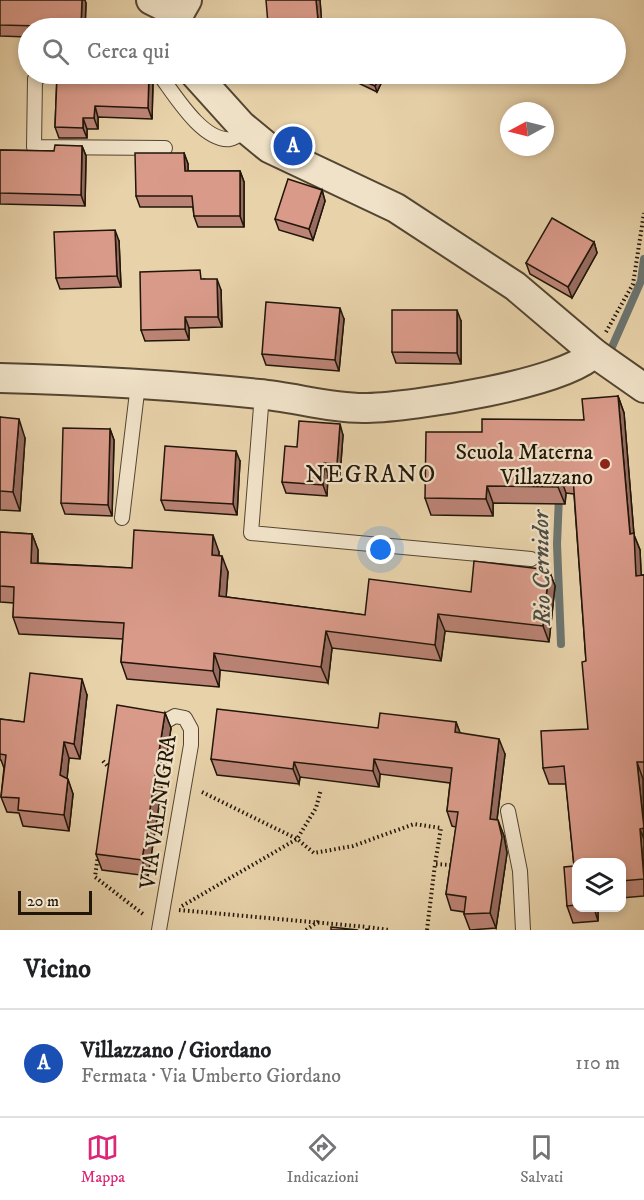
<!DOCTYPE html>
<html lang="it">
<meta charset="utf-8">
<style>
body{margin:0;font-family:"IM FELL DW Pica",serif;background:#f6f6f6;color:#202124}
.controls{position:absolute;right:18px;bottom:18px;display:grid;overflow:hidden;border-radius:12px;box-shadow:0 3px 9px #0003}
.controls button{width:54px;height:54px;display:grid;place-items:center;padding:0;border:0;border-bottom:2px solid #e0e0e0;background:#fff;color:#202124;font:30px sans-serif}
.compass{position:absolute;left:500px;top:102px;width:54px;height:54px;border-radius:50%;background:#fff;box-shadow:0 3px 9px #0003;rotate:263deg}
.scale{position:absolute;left:18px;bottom:15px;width:74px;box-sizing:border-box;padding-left:6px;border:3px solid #211609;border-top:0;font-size:16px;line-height:21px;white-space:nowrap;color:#211609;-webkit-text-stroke:4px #f0e2c8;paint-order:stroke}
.you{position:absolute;left:381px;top:550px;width:21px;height:21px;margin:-15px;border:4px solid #fff;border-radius:50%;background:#1a73e8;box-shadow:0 0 0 9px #1a73e833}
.badge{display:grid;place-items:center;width:39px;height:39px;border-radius:50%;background:#db2777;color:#fff;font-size:20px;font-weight:700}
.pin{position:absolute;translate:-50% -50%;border:3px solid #fff;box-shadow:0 2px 6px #0006}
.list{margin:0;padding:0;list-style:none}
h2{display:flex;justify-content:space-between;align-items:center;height:78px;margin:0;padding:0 24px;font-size:26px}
h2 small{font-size:20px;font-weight:400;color:#757577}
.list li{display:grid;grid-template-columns:39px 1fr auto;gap:18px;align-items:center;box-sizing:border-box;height:108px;padding:0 24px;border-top:2px solid #e0e0e0}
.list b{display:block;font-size:22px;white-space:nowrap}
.list p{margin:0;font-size:20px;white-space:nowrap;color:#757577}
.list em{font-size:20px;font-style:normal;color:#757577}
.icon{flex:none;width:33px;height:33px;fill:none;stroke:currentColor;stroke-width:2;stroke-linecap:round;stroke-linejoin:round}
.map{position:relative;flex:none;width:644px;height:930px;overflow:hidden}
.search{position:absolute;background:#fff;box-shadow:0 3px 9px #0003;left:18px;right:18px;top:18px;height:66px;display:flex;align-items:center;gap:15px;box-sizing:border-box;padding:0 21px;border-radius:33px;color:#757577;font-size:22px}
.sheet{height:186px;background:#fff}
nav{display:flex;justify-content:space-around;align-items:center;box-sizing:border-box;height:84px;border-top:2px solid #e0e0e0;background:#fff;font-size:16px;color:#757577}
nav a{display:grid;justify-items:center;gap:3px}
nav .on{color:#db2777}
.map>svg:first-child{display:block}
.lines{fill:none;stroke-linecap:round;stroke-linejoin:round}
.stream{stroke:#6c7570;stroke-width:8}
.lane-casing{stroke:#534531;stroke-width:16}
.street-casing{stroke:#534531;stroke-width:32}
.path{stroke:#211609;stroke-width:4;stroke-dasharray:1.5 3;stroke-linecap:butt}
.lane{stroke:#f0e2c8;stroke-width:14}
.street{stroke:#f0e2c8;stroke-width:28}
.wall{fill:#bb8476;stroke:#211609;stroke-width:1.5}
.shaded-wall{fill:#986c60;stroke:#211609;stroke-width:1.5}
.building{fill:#d99a89;stroke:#211609;stroke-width:1.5}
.poi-dot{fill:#8f2418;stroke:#f0e2c8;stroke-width:2}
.labels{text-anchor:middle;stroke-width:4.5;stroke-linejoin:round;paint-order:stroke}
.poi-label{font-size:22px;fill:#211609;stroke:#f0e2c8;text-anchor:end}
.street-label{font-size:22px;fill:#211609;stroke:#f0e2c8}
.neighbourhood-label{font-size:24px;letter-spacing:1.5px;fill:#211609;stroke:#f0e2c8}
.water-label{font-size:24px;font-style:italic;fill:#4d4d45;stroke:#f0e2c8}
</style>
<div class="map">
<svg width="644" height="930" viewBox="0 0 644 930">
<rect width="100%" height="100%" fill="#e8d2aa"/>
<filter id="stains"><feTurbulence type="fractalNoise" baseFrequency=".00333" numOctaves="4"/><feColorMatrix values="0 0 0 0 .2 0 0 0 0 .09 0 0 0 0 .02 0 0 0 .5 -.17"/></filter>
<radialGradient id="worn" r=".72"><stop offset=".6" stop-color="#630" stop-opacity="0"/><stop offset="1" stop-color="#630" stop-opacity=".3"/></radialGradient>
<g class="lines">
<g class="stream">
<path d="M612 347 641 281 644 259"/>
<path d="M559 496 557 544 561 644"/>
</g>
<g class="lane-casing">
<g id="lane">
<path d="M45 74 35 79 34 147 165 148"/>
<path d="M159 74C173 92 202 142 230 139 235 138 242 133 247 130"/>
<path d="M262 394 251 533 531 559"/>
<path d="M122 518 138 384"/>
<path d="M508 811 520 871 523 930"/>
<path d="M159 930 191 745V729L185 718 175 716 168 720"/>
</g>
</g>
<g class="street-casing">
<g id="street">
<path d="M151 0 179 14"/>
<path d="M176 28 179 14 187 0"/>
<path d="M195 74 241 125 269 148 396 208 515 286 594 353 644 388"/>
<path d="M0 378C86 380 173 385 259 394 293 397 333 409 367 408 412 407 565 384 594 353"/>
</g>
</g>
<g class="path">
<path d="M606 332 633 284 644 213"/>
<path d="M103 761 109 768"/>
<path d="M202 792 297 839 314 853 353 846 414 824 441 828 435 864"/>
<path d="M98 855 95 877 143 914"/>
<path d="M182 906 297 839 316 808 321 789"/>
<path d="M179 910 367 927"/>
<path d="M306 930 319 921"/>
<path d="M367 930V927L389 930"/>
<path d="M427 930 435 864 451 865"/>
</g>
<use href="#lane" class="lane"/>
<use href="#street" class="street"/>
</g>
<g class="wall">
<path d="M0 0 86 3 85 28H28V37L0 36Z"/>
<path d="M320 0 322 28H270L268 24Z"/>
<path d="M353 74H384L385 75 377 92 354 81 352 76Z"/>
<path d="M57 76 153 82 152 119 98 117V129H87V138H59L55 127Z"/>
<path d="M82 146 86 156 85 206 0 204V150L54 151Z"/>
<path d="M184 153 188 164V171H240L244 182V227H198L194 216 193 207H140L136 196Z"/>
<path d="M322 190 325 201 313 240 279 230 275 219Z"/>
<path d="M119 241 121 287 60 289 56 278Z"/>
<path d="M594 242 597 253 572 298 530 274 526 263Z"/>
<path d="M204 279 221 290 222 327 189 328V340L145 341 141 330Z"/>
<path d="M344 319 339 371 266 365 262 354Z"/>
<path d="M461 321V364L396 363 392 352Z"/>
<path d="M618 396 624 413 634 535 640 550 641 575H644V779H643L644 896 621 898V862H576V908H598V921L573 923 567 906 574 866 566 784H549L543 768 588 729 586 661 574 494 566 493 565 504 493 503V516L431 515 425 498 482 432 584 420Z"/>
<path d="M0 417 25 438 20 511 0 510Z"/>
<path d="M110 429 114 440 112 516 65 514 61 503Z"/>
<path d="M343 435 340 475 328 474 327 496 286 493 282 482 297 447Z"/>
<path d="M240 461 237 515 165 510 161 500Z"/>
<path d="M0 532 32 534 38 550V563L132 568 219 552V555L228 572 226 597 365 615 471 592 549 570 555 586 549 642 445 631 441 661 332 648 328 683 220 670 219 687 127 679 121 662 123 639 19 634 13 617 14 603 0 602Z"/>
<path d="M87 695 80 759 69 758 67 778 73 794 69 831 23 826 19 813 7 812 1 797 4 768 1 760H0V719L24 722Z"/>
<path d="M165 713 171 728 148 876 102 870 96 854Z"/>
<path d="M456 722 460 733 505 754 497 820 504 836 507 853 496 928 470 930 464 914V912L451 910 446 894 456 827 452 826 447 811 450 783 380 774 379 787 300 777 299 784 217 775 211 759 378 728Z"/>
</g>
<g class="shaded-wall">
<path d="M82 0H85L86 3 85 28H82L81 27Z"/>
<path d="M316 0H320L322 28 318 20Z"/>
<path d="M149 74H151L153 82 152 119 148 108Z"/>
<path d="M381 74H384L385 75 377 92 375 86Z"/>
<path d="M95 106 98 117V129L94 118Z"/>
<path d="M83 118 87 129V138L83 128Z"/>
<path d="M82 146 86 156 85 206 81 195Z"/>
<path d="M184 153 188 164V182L185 171Z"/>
<path d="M240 171 244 182V227L240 216Z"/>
<path d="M322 190 325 201 313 240 309 229Z"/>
<path d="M115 230 119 241 121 287 117 276Z"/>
<path d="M594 242 597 253 572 298 568 287Z"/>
<path d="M217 279 221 290 222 327 218 317Z"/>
<path d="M340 308 344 319 339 371 335 360Z"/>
<path d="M457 310 461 321V364L457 353Z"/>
<path d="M185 317 189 328V340L185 329Z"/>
<path d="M618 396 624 413 634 535 640 550 642 592 636 576 630 534Z"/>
<path d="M19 419 25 438 20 511 13 492Z"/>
<path d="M340 424 343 435 340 475 337 464Z"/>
<path d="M110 429 114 440 112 516 108 505Z"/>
<path d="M236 451 240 461 237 515 233 504Z"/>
<path d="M324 463 328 474 327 496 323 485Z"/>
<path d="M560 476 566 493 565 504 558 487Z"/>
<path d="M487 486 493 503V516L486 499Z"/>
<path d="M32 534 38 550 37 579 31 563Z"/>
<path d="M213 535 219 552 218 571 212 555Z"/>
<path d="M222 556 228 572 225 613 219 596Z"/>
<path d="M549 570 555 586 549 642 543 626Z"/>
<path d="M438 614 445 631 441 661 435 645Z"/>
<path d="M326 631 332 648 328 683 321 667Z"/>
<path d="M214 653 220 670 219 687 213 671Z"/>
<path d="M82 679 87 695 80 759 74 744Z"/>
<path d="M165 713 171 728 148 876 142 860Z"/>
<path d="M456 722 462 738 455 732Z"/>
<path d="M499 739 505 754 495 835 490 819Z"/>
<path d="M64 742 69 758 66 790 60 775Z"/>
<path d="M374 759 380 774 379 787 373 771Z"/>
<path d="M294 762 300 777 299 784 293 769Z"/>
<path d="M637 762 643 779 644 829Z"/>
<path d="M68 779 73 794 69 831 64 815Z"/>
<path d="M498 820 504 836 507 853 496 928 490 913Z"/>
<path d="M640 829 644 839V880V879Z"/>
<path d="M594 908H598V921Z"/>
</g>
<g class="building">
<path d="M0 0H82L81 27 0 25Z"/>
<path d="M266 0H316L318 20 268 24Z"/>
<path d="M109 74H149L148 108 95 106 94 118H83V128L55 127 57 76 109 78Z"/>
<path d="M353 74H381L375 86 352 76Z"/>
<path d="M55 145 82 146 81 195 0 193V150L54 151Z"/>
<path d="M135 153H184L185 171H240V216H194L192 196H136Z"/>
<path d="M288 179 322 190 309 229 275 219Z"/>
<path d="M552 218 594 242 568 287 526 263Z"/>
<path d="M115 230 117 276 56 278 54 232Z"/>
<path d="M200 270 201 279H217L218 317H185V329L141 330 140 272Z"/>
<path d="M266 302 340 308 335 360 262 354Z"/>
<path d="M392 310H457V353L392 352Z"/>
<path d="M618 396 630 534 634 533 636 576 644 575V762H637L644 828 640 829 644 879 621 881V862H576V905L567 906 564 867 574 866 564 766 543 768 541 731 588 729 582 662 586 661 573 477 560 476 558 487 487 486 486 499 425 498 426 432H482V419L584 420 582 399Z"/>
<path d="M0 417 19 419 13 492 0 491Z"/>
<path d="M299 421 340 424 337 464 324 463 323 485 282 482 285 446 297 447Z"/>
<path d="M63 428 110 429 108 505 61 503Z"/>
<path d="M165 446 236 451 233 504 161 500Z"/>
<path d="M134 530 213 535 212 555 222 556 219 596 365 615 369 579 471 592 474 561 549 570 543 626 438 614 435 645 326 631 321 667 214 653 213 671 121 662 124 623 13 617 14 587 0 586V532L32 534 31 563 132 568Z"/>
<path d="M30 673 82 679 74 744 64 742 60 775 68 779 64 815 18 810 19 798 1 797 6 755 0 754V719L24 722Z"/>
<path d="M117 705 165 713 142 860 96 854Z"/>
<path d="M217 709 378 728 380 713 456 722 455 732 499 739 490 819 498 820 502 837 490 913 464 914 466 897 446 894 458 812 447 811 452 768 374 759 373 771 294 762 293 769 211 759Z"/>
<path d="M331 927 358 930H331Z"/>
</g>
<circle class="poi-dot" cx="605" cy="464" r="6"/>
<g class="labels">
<g class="poi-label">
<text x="593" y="459">Scuola Materna<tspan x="593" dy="25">Villazzano</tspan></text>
</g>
<g class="street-label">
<text transform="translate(157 812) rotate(-82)" y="8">VIA VALNIGRA</text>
</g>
<g class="neighbourhood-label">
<text x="371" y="482">NEGRANO</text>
</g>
<g class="water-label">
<text transform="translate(541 568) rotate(-91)" y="8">Rio Cernidor</text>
</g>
</g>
<rect width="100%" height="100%" filter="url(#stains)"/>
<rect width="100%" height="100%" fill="url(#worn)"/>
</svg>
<div class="controls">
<button><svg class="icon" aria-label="layers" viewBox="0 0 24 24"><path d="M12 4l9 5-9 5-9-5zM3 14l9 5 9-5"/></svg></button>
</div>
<svg class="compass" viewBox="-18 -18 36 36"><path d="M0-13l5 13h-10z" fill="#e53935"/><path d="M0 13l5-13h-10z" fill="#757577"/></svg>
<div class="scale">20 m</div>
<div class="you"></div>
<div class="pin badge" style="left:293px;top:146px;background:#1a4fb4">A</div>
<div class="search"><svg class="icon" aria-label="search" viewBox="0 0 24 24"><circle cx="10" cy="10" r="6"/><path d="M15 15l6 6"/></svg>Cerca qui</div>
</div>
<section class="sheet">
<h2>Vicino<small></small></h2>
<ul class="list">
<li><span class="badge" style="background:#1a4fb4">A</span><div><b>Villazzano / Giordano</b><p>Fermata · Via Umberto Giordano</p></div><em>110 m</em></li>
</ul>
</section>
<nav>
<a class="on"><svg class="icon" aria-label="map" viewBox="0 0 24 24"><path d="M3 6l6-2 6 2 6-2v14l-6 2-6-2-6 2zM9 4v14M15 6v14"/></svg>Mappa</a>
<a><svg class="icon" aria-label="directions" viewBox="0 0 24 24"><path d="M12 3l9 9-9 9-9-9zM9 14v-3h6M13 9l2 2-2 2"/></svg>Indicazioni</a>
<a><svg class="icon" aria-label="saved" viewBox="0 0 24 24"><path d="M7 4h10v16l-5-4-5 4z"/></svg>Salvati</a>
</nav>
